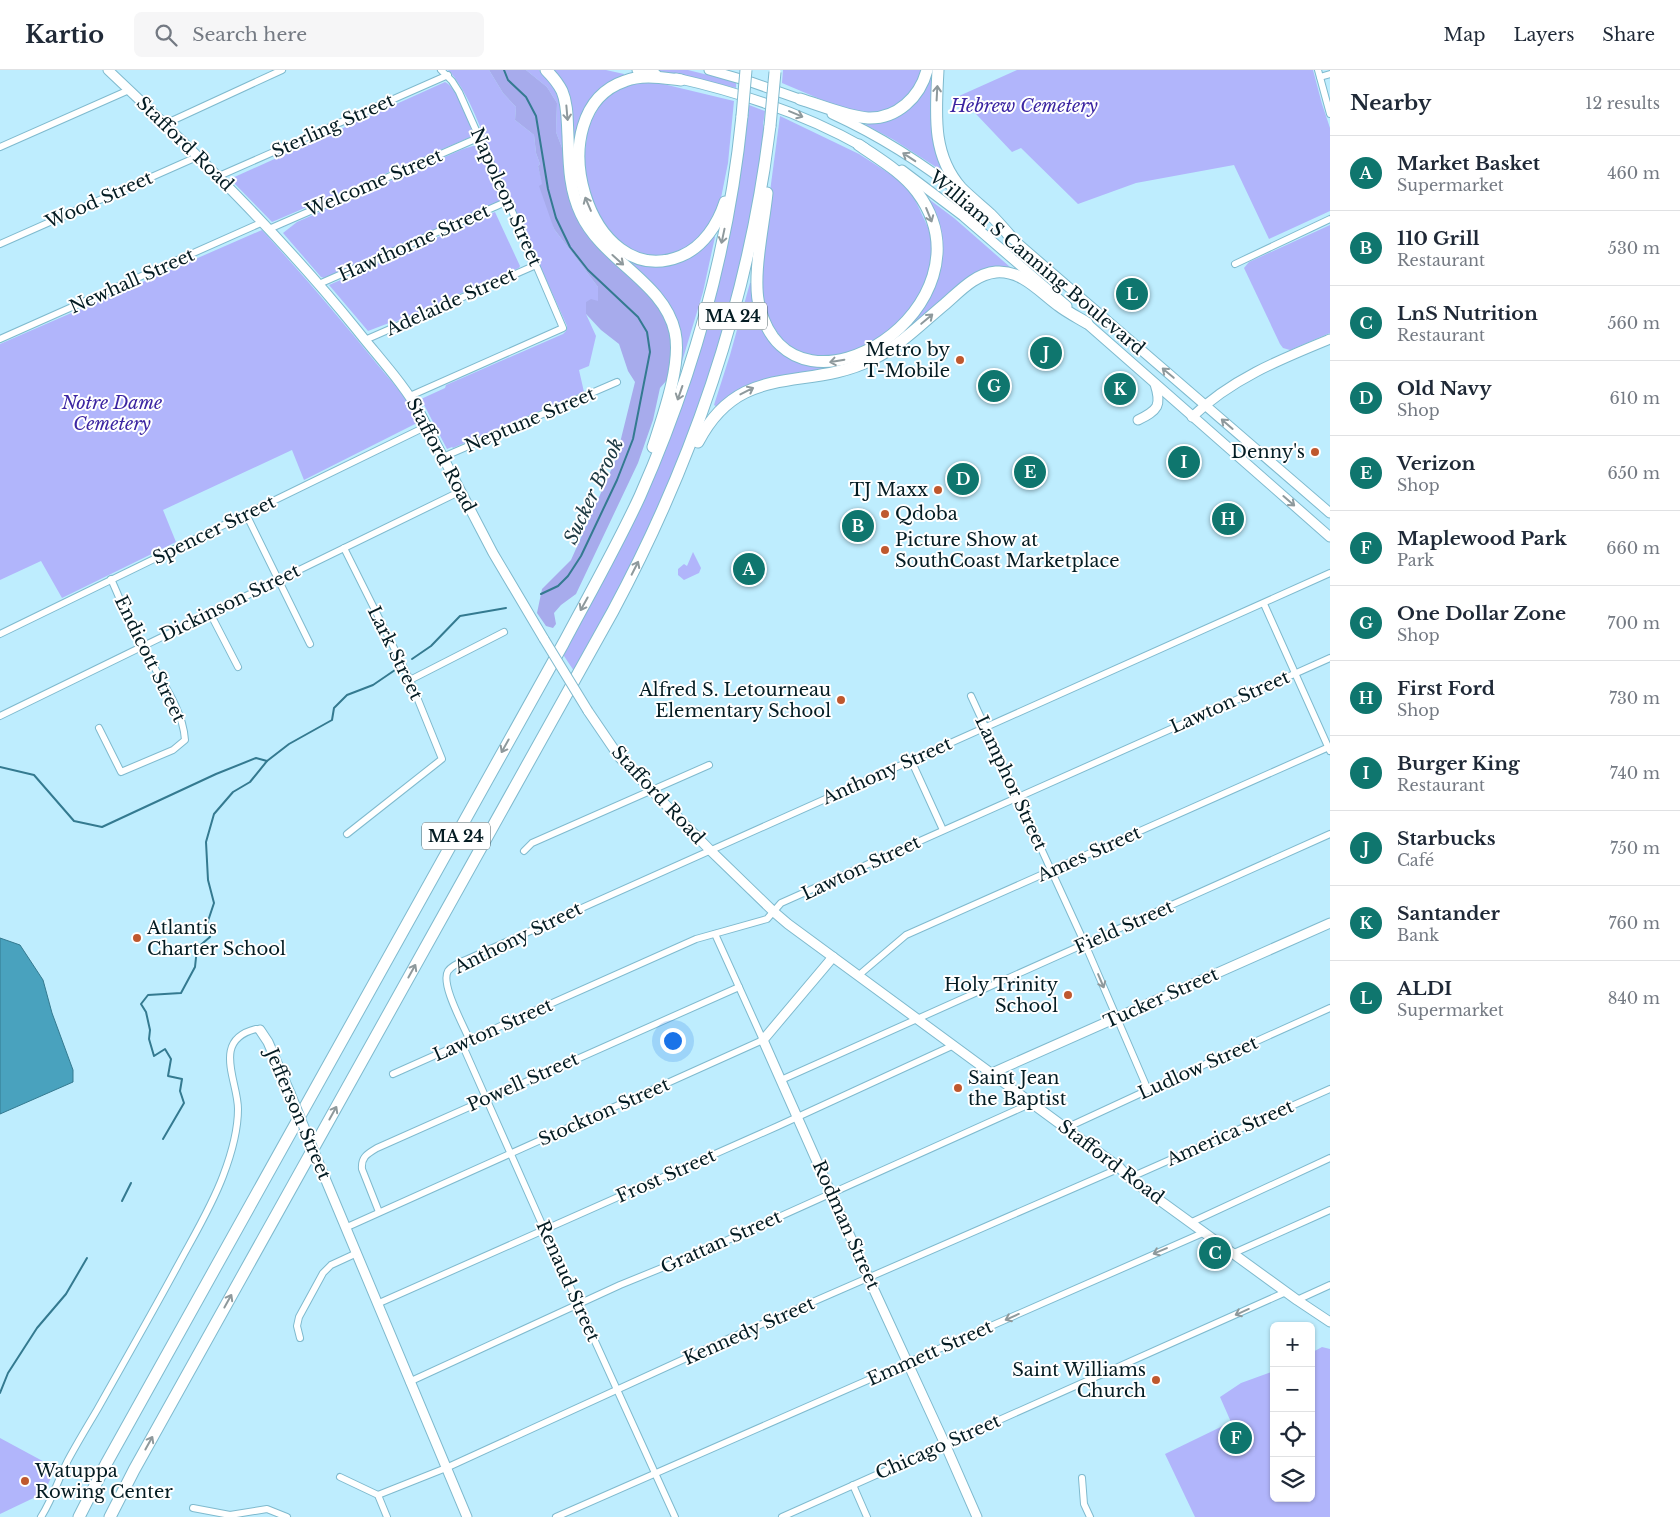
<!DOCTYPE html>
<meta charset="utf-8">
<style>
body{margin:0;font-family:"Libre Baskerville",serif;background:#f6f6f7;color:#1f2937}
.controls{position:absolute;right:15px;bottom:15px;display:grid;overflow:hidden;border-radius:8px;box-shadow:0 1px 4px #0004}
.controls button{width:45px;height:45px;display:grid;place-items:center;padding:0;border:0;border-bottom:1px solid #e0e1e3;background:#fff;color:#1f2937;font:25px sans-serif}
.you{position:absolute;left:672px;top:970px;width:18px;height:18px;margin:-12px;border:4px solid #fff;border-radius:50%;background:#1a73e8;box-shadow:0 0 0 8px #1a73e833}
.badge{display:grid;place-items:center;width:32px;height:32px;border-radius:50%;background:#0f766e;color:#fff;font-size:16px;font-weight:700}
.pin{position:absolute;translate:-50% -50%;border:2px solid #fff;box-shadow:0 1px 5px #0006}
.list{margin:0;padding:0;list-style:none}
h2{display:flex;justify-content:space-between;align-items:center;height:65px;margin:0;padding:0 20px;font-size:21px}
h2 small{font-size:16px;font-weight:400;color:#747a83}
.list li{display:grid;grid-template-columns:32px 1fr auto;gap:15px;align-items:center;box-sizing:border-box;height:75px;padding:0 20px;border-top:1px solid #e0e1e3}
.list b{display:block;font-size:19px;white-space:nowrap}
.list p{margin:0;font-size:16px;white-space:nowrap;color:#747a83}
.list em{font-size:16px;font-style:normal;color:#747a83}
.icon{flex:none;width:28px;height:28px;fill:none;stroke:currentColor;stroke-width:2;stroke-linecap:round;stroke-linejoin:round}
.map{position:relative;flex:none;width:1330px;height:1447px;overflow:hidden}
header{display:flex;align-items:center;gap:30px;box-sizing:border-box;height:70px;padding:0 25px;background:#fff;border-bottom:1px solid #e0e1e3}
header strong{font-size:24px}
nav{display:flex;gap:28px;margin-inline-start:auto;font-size:18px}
.search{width:350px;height:45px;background:#f6f6f7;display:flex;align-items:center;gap:12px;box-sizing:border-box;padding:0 18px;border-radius:8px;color:#747a83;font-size:19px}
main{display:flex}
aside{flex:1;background:#fff}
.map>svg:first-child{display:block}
.green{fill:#b1b5fb}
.forest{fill:#a7abec}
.water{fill:#49a2be;stroke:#347a90}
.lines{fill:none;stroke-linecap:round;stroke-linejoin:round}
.stream{stroke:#347a90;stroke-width:2}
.street-casing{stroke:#7fbace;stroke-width:8}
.secondary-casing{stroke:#7fbace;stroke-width:11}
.highway-casing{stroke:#7fbace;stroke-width:13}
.street{stroke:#fff;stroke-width:6}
.secondary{stroke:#fff;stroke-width:9}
.highway{stroke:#fff;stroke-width:11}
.secondary-bridge-casing{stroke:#7fbace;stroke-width:11;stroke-linecap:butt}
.highway-bridge-casing{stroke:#7fbace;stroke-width:13;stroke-linecap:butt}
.secondary-bridge{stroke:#fff;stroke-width:9}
.highway-bridge{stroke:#fff;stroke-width:11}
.oneway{stroke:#8e999c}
.poi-dot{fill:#bf582e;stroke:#fff;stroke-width:2}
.labels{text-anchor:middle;stroke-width:4;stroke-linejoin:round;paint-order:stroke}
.shield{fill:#fff;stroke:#4f6065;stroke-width:1}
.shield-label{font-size:16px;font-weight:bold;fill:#041c23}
.park-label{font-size:18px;font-style:italic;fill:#3c26a2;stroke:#fff}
.street-label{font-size:18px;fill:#041c23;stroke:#fff}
.poi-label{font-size:18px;fill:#041c23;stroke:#fff;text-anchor:end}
.water-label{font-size:19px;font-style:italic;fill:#203c45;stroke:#fff}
</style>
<header>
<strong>Kartio</strong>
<div class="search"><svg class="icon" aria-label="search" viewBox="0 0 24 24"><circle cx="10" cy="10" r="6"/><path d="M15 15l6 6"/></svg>Search here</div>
<nav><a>Map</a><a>Layers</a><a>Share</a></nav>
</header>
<main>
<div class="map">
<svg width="1330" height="1447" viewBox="0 0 1330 1447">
<rect width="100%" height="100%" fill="#beedfe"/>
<g class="green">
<path d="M448 0H489L503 23 516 37 515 50 534 65 536 83 540 94 538 96 554 159 598 217V231L586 232V244L596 266 589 296 579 300 584 322 453 378 452 377 447 379 421 329 445 318 446 315 563 264 566 261 567 256C541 199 516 142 491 85 481 59 467 19 448 0Z"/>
<path d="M526 0H539L544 4 553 14 563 35 564 83 556 62 557 33 547 17Z"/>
<path d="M551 0H606L624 4V7L613 11 601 20 575 85H572L571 44Z"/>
<path d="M655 0H688L736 12V18Z"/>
<path d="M783 0H922L913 22 897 37 868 45 834 35 782 13Z"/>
<path d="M931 0H935L943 97 939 99 894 70 866 55 868 52 891 48Z"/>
<path d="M1017 0H1313L1322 34 1330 58V141L1269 169 1234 95 1136 113 1078 134 1021 78 1012 82 959 26Z"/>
<path d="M445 12C456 16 471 54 473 66L272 152 230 109Z"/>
<path d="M635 12 659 13 734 31 728 93 720 133 708 157 688 178 659 188 626 179 596 144 583 98 588 57 602 31 627 14Z"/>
<path d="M749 35 765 41 763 55 765 58 750 153 724 261 677 399 632 495 574 601 562 583 679 339 748 49Z"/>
<path d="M780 46 859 84 898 109 912 123 932 166V195L917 231 888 263 857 282 816 288 786 275 764 243 761 210 769 129Z"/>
<path d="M473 76H479L502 129V130L324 208 321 207 283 163 297 152 463 79Z"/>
<path d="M930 130 954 148 1010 197 1008 199 997 198 909 260 906 257C916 242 927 226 935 210 947 186 939 155 928 131Z"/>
<path d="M495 142 520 196 519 198 390 254 389 253 368 261 329 215Z"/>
<path d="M1330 155V263L1290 280 1283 278 1280 274 1244 198 1249 192Z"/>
<path d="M262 160C302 204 340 248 377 294 390 310 413 333 417 353L304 410 292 380 163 440 176 472 62 528 41 491 0 510V274Z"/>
<path d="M712 165 715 167 703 222 681 295 678 294 619 183C636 193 663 201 682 189 693 183 702 173 712 165Z"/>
<path d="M750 213H752C753 221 753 229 755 236 762 274 795 296 831 296L832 299 730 326 717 337 714 335 730 285Z"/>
<path d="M693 482 701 498 699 503 684 510 678 505V499L684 494 687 496Z"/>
<path d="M1322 1277 1330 1279V1447H1195L1165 1384 1231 1352 1220 1327 1241 1313 1274 1301V1428H1311V1283Z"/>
<path d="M0 1368 50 1395 55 1399 44 1423 0 1444Z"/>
</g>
<path class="forest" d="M489 0H526L547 17 557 33 556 62 564 83 584 158 595 174 642 217 662 240 671 268 672 283 667 310 660 318 653 350 638 393 576 524 561 535 554 543 556 554 553 558 546 556 537 543 542 519 571 490 616 389 635 312 628 301 619 274 601 260 586 244V232L591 229 598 231V217L554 159 539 116 542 114 538 96 540 94 536 83 534 65 515 50 516 37 503 23Z"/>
<path class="water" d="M0 868 20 875 43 910 52 943 73 1000V1012L0 1044Z"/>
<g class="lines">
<g class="stream">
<path d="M504 0 508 10 526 27 536 46 548 119 556 148 570 177 588 200 638 247 647 262 650 282 633 369 617 410 581 486 568 506 558 516 541 524"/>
<path d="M412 589 431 576 460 546 506 538"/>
<path d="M0 697 34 705 74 751 102 757 216 704 256 688 267 691"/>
<path d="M163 1069 184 1033 180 1021 182 1009 168 1006 171 989 165 979 154 986 149 969 150 960 146 942 141 934 148 925 181 923 195 897 197 878 210 867 207 854 214 833 208 810 206 772 214 744 233 722 250 712 267 691 289 674 332 650 334 638 347 625 373 615 395 600"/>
<path d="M122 1131 131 1113"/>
<path d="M0 1323 8 1303 37 1258 66 1224 87 1188"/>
</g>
<g class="street-casing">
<g id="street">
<path d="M1318 0 1330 44"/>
<path d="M1320 7 1330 4"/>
<path d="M165 54 282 0"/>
<path d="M0 77 129 20"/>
<path d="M219 106 448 5"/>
<path d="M269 159 480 67"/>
<path d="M0 174 199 86"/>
<path d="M1235 194 1330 149"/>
<path d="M319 214 508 131"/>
<path d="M0 269 263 152"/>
<path d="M365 270 536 195"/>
<path d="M410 326 563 258 536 195 459 22 452 11 441 0"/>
<path d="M443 387 617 312"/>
<path d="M246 444 310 574"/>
<path d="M344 478 410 610 442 689 347 764"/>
<path d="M1264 534 1330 681"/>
<path d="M210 543 238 597"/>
<path d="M0 564 427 356"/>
<path d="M410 610 504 562"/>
<path d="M971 626 1085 874 1148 1020"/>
<path d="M0 646 461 421"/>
<path d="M99 658 121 702 173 680 185 670C183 637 157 605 142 576 130 555 121 531 111 509"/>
<path d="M911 690 943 760"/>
<path d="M524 781 532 773 709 695"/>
<path d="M859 905 906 865 1329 677"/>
<path d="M470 971C464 956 440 914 448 901 452 895 461 892 468 889L1330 503"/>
<path d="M462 974 553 1179 675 1447"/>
<path d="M393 1004 696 869 767 849 781 833 1330 588"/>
<path d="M781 1010 1330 764"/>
<path d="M1066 1058 1148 1020 1330 938"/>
<path d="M1129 1108 1330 1019"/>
<path d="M379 1142 362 1099C361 1087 367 1084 377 1078L739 917"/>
<path d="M1192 1152 1330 1088"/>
<path d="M345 1158 763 970 715 864"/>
<path d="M1234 1183 1330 1140"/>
<path d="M1297 1230 1330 1215"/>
<path d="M377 1234 778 1056 954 975"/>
<path d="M300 1268 297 1256 299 1247 323 1203 331 1195 357 1183"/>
<path d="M409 1312 620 1215 701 1182 1032 1033"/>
<path d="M340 1407 378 1425 387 1447"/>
<path d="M1082 1408 1084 1434 1090 1447"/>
<path d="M853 1415 867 1447"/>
<path d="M378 1425 446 1398 730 1268 1120 1098"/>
<path d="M193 1438 230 1445 267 1439 287 1447"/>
<path d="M41 1447C52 1430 58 1410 67 1392 76 1375 87 1357 97 1340 124 1292 151 1245 177 1197 193 1167 211 1138 223 1106 231 1085 238 1062 238 1039 238 1011 211 970 256 959L260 960"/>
<path d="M556 1447 1205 1162"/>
<path d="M782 1447 1286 1222"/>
</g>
</g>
<g class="secondary-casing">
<g id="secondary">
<path d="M108 0C196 83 281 166 357 260 379 288 404 314 421 345L493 483 544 569"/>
<path d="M637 0 656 4"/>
<path d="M709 0 751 12 805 31"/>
<path d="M676 8C743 23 805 44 865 78"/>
<path d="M832 44C880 66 924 94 965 127"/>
<path d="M902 100 963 146 1067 236"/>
<path d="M1007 164 1330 443"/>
<path d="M1083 250 1330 467"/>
<path d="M1192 347C1231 309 1281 289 1330 269"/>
<path d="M1138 350C1158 340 1162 336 1155 314"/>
<path d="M588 641 620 688 710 780 774 842 788 854 1120 1098 1129 1108 1297 1230 1330 1252"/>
<path d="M833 887 763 970 869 1209 945 1374 977 1447"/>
<path d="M260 960 268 972 290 1023"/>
<path d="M992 1003 1330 853"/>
<path d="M322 1101 467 1447"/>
</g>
</g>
<g class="highway-casing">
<g id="highway">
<path d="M546 0C552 6 558 13 562 21 568 35 567 51 568 66 569 93 569 119 581 144 603 191 664 212 675 262 682 294 663 346 653 377"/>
<path d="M938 0C936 42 931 84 961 118 970 127 980 135 990 144 997 151 1004 159 1011 167"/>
<path d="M681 10C663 8 642 4 625 11 536 41 588 224 681 186 703 177 718 154 725 132"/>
<path d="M800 29C820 35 849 47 868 48 897 49 920 27 927 0"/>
<path d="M767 123C764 155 751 209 760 239 796 367 1001 235 917 122 902 102 879 89 859 75"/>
<path d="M698 372C741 289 806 323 873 289 900 276 922 253 945 234 960 221 975 204 996 202 1022 200 1039 221 1058 235 1067 242 1077 247 1087 253"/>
<path d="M79 1447 106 1394 563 574C589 525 617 476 640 426 693 306 729 177 742 46"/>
<path d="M110 1447 134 1400 613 541C695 388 749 229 770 56"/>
</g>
</g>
<use href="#street" class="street"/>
<use href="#secondary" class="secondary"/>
<use href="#highway" class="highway"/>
<g class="secondary-bridge-casing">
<g id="secondary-bridge">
<path d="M544 569 588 641"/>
<path d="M290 1023 322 1101"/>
</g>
</g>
<g class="highway-bridge-casing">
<g id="highway-bridge">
<path d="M742 46 746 0"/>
<path d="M770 56 775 2"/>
</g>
</g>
<use href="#secondary-bridge" class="secondary-bridge"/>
<use href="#highway-bridge" class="highway-bridge"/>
</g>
<defs><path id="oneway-shaft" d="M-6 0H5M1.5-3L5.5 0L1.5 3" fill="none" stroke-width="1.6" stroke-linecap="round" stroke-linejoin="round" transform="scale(1.25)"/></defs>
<g class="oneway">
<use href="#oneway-shaft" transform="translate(937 23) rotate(-87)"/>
<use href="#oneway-shaft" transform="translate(567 43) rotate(85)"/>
<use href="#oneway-shaft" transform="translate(796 44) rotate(23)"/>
<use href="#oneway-shaft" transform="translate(909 87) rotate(-147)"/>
<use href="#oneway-shaft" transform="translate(588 134) rotate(-113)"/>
<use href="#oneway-shaft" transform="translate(929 145) rotate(68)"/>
<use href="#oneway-shaft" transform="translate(723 166) rotate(102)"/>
<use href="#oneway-shaft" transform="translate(618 190) rotate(42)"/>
<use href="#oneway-shaft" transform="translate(927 249) rotate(-40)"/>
<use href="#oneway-shaft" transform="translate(837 291) rotate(170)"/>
<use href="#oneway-shaft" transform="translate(1168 303) rotate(-140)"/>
<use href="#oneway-shaft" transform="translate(747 321) rotate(-27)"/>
<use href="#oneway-shaft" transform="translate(680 323) rotate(109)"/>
<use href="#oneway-shaft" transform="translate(1227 354) rotate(-139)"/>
<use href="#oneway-shaft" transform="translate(1289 431) rotate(41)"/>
<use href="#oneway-shaft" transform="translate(635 498) rotate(-63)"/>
<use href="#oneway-shaft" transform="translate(584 534) rotate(119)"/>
<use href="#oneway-shaft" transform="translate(505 676) rotate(119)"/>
<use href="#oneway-shaft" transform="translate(412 901) rotate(-61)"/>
<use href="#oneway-shaft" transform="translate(1101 911) rotate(67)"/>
<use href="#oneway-shaft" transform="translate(333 1043) rotate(-61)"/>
<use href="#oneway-shaft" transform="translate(1160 1181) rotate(157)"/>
<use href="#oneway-shaft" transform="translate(228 1231) rotate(-61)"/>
<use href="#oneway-shaft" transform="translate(1242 1242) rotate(156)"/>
<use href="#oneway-shaft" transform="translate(1012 1247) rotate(156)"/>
<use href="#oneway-shaft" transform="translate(149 1373) rotate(-61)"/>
</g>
<g class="poi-dot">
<circle cx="960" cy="290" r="5"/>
<circle cx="1315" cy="382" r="5"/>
<circle cx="938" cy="420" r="5"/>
<circle cx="885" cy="444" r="5"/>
<circle cx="885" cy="480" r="5"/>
<circle cx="841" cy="630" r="5"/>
<circle cx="137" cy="868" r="5"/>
<circle cx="1068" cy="925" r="5"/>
<circle cx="958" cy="1018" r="5"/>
<circle cx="1156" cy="1310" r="5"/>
<circle cx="25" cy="1411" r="5"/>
</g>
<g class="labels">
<g class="shield">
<rect x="699" y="232.5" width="68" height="27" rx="4"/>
<rect x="422" y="752.5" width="68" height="27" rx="4"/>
</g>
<g class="shield-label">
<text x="733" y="252">MA 24</text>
<text x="456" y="772">MA 24</text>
</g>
<g class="park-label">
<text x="1024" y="42">Hebrew Cemetery</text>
<text x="112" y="339">Notre Dame<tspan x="112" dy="21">Cemetery</tspan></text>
</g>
<g class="street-label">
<text transform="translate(333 56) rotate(-24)" y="6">Sterling Street</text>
<text transform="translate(185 74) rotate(44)" y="6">Stafford Road</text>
<text transform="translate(374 113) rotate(-23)" y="6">Welcome Street</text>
<text transform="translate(506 127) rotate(66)" y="6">Napoleon Street</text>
<text transform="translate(99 130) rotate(-24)" y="6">Wood Street</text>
<text transform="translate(414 173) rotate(-24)" y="6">Hawthorne Street</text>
<text transform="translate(1037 193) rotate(40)" y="6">William S Canning Boulevard</text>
<text transform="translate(132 211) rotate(-24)" y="6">Newhall Street</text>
<text transform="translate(451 232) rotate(-24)" y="6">Adelaide Street</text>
<text transform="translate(530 350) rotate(-23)" y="6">Neptune Street</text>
<text transform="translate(441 385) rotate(62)" y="6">Stafford Road</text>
<text transform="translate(214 460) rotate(-26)" y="6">Spencer Street</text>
<text transform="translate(230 533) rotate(-26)" y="6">Dickinson Street</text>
<text transform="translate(395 583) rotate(64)" y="6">Lark Street</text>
<text transform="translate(150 589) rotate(64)" y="6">Endicott Street</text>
<text transform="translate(1230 632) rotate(-24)" y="6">Lawton Street</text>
<text transform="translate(887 701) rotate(-24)" y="6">Anthony Street</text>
<text transform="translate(1011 713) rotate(65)" y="6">Lamphor Street</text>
<text transform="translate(658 725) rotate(47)" y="6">Stafford Road</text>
<text transform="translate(1089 784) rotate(-24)" y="6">Ames Street</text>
<text transform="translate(861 798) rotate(-25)" y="6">Lawton Street</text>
<text transform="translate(1124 857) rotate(-24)" y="6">Field Street</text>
<text transform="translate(518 868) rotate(-26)" y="6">Anthony Street</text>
<text transform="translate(1161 928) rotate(-24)" y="6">Tucker Street</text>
<text transform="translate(493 960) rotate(-24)" y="6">Lawton Street</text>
<text transform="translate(1198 998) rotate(-24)" y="6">Ludlow Street</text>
<text transform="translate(523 1012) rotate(-24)" y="6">Powell Street</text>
<text transform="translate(604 1042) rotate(-24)" y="6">Stockton Street</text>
<text transform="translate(298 1044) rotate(67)" y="6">Jefferson Street</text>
<text transform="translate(1230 1063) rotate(-24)" y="6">America Street</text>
<text transform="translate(1111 1092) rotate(37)" y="6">Stafford Road</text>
<text transform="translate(666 1106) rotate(-24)" y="6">Frost Street</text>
<text transform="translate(846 1155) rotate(66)" y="6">Rodman Street</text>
<text transform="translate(721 1172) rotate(-24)" y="6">Grattan Street</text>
<text transform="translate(568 1211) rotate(66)" y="6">Renaud Street</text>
<text transform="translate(749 1261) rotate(-24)" y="6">Kennedy Street</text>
<text transform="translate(930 1283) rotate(-24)" y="6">Emmett Street</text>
<text transform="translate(938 1377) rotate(-24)" y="6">Chicago Street</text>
</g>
<g class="poi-label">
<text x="950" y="286">Metro by<tspan x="950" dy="21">T-Mobile</tspan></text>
<text x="1305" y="388">Denny's</text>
<text x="928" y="426">TJ Maxx</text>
<text x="895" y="450" text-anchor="start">Qdoba</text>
<text x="895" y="476" text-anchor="start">Picture Show at<tspan x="895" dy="21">SouthCoast Marketplace</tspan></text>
<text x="831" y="626">Alfred S. Letourneau<tspan x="831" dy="21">Elementary School</tspan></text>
<text x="147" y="864" text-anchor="start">Atlantis<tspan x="147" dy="21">Charter School</tspan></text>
<text x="1058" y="921">Holy Trinity<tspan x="1058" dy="21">School</tspan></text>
<text x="968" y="1014" text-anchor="start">Saint Jean<tspan x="968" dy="21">the Baptist</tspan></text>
<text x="1146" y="1306">Saint Williams<tspan x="1146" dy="21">Church</tspan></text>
<text x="35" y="1407" text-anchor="start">Watuppa<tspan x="35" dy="21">Rowing Center</tspan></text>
</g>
<g class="water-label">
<text transform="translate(593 421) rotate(-65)" y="7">Sucker Brook</text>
</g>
</g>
</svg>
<div class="controls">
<button>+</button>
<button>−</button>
<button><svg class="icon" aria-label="locate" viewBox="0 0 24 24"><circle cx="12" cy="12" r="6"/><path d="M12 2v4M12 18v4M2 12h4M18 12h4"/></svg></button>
<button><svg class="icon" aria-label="layers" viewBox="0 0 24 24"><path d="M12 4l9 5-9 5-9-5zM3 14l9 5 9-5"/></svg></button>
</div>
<div class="you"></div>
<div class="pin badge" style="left:749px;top:499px">A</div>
<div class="pin badge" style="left:858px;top:456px">B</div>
<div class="pin badge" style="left:1215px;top:1183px">C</div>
<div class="pin badge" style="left:963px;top:409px">D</div>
<div class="pin badge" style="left:1030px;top:402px">E</div>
<div class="pin badge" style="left:1236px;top:1368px">F</div>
<div class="pin badge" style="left:994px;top:316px">G</div>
<div class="pin badge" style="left:1228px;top:449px">H</div>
<div class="pin badge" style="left:1184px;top:392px">I</div>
<div class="pin badge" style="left:1046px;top:283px">J</div>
<div class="pin badge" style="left:1120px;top:319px">K</div>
<div class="pin badge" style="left:1132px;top:224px">L</div>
</div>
<aside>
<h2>Nearby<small>12 results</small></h2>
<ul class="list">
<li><span class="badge">A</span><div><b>Market Basket</b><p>Supermarket</p></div><em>460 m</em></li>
<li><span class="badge">B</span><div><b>110 Grill</b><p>Restaurant</p></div><em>530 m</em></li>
<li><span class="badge">C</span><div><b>LnS Nutrition</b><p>Restaurant</p></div><em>560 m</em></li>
<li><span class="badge">D</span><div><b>Old Navy</b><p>Shop</p></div><em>610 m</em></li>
<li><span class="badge">E</span><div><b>Verizon</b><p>Shop</p></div><em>650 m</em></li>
<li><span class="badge">F</span><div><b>Maplewood Park</b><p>Park</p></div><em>660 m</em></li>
<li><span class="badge">G</span><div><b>One Dollar Zone</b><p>Shop</p></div><em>700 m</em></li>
<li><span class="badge">H</span><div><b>First Ford</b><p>Shop</p></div><em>730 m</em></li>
<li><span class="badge">I</span><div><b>Burger King</b><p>Restaurant</p></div><em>740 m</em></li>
<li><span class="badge">J</span><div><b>Starbucks</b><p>Café</p></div><em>750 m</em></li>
<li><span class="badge">K</span><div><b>Santander</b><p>Bank</p></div><em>760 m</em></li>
<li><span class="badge">L</span><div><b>ALDI</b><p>Supermarket</p></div><em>840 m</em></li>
</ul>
</aside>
</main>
